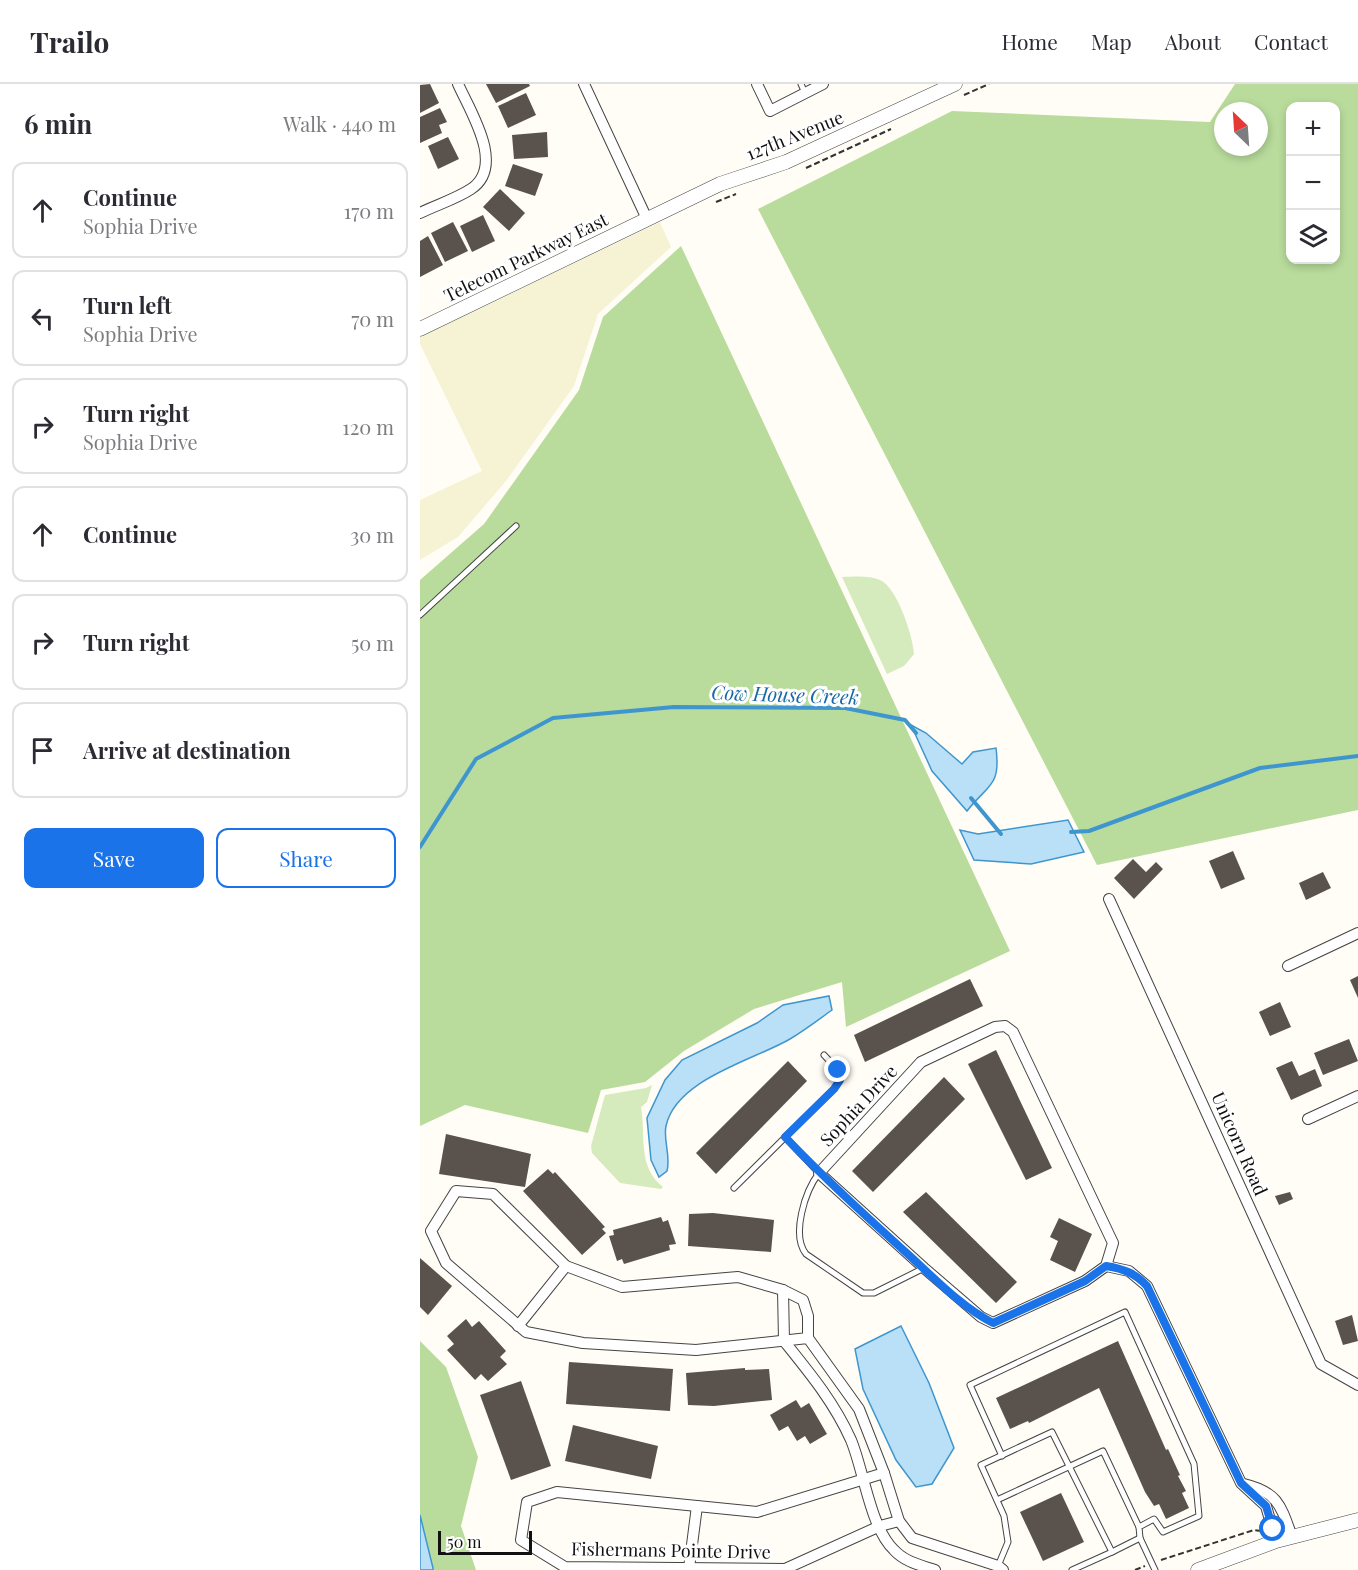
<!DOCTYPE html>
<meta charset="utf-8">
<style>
body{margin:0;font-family:"Playfair Display",serif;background:#f7f7f7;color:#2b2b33}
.controls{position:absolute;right:18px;top:18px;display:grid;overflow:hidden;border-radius:12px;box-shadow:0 3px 9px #0003}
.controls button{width:54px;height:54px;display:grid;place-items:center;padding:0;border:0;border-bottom:2px solid #e1e1e2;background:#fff;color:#2b2b33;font:30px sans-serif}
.compass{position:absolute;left:794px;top:18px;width:54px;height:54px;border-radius:50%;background:#fff;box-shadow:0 3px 9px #0003;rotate:335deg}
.scale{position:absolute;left:18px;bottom:15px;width:94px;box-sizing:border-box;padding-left:6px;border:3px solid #111;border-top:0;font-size:16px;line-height:21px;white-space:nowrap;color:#111;-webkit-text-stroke:4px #fff;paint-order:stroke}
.stop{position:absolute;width:18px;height:18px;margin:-14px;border:4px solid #1a73e8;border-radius:50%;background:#fff}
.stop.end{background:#1a73e8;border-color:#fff;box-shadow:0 2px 6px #0008}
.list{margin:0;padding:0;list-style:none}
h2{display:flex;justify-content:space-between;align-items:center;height:78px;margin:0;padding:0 24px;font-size:26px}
h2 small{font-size:20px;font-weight:400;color:#7c7c81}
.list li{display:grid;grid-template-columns:39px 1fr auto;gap:18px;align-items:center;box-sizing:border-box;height:96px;margin:0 12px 12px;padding:0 12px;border:2px solid #e1e1e2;border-radius:12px}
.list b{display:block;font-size:22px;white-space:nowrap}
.list p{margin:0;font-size:20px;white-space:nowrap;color:#7c7c81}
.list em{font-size:20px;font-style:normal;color:#7c7c81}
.actions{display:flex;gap:12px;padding:18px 24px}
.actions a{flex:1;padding:14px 0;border:2px solid #1a73e8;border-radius:12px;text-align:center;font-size:21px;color:#1a73e8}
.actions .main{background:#1a73e8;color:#fff}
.icon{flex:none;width:33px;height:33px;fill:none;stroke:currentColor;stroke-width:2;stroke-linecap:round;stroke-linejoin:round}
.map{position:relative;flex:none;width:938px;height:1486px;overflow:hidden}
header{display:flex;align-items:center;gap:36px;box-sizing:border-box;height:84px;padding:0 30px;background:#fff;border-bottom:2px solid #e1e1e2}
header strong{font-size:28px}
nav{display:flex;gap:33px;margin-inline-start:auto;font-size:21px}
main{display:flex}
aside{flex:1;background:#fff}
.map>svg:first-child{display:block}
.farmland{fill:#f6f3d4}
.green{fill:#d5ebbd}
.forest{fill:#b9dc9c;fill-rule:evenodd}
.water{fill:#b9e0f7;stroke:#3f96cf;stroke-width:1.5}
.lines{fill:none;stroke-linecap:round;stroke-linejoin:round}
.stream{stroke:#3f96cf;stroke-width:4}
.building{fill:#5a524d}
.service-casing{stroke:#444;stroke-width:7}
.minor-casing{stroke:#444;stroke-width:12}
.tertiary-casing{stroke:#444;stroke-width:15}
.path{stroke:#333;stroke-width:2;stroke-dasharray:6 3;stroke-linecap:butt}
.service{stroke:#fff;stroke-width:5}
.minor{stroke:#fff;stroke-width:10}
.tertiary{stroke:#fff;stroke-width:14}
.route{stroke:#1a73e8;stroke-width:8}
.labels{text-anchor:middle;stroke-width:6;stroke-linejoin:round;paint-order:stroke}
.street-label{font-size:18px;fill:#111;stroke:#fff}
.water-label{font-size:20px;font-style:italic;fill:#1768a6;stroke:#fff}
</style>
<header>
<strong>Trailo</strong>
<nav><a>Home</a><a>Map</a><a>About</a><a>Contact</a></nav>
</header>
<main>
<aside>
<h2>6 min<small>Walk · 440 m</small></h2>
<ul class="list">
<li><svg class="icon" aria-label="ahead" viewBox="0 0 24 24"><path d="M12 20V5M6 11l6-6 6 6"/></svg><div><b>Continue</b><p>Sophia Drive</p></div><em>170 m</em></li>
<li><svg class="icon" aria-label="left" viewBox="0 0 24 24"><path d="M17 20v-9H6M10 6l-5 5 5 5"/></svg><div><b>Turn left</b><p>Sophia Drive</p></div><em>70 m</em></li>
<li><svg class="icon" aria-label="right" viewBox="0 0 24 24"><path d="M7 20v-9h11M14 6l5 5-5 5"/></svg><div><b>Turn right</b><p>Sophia Drive</p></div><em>120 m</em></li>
<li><svg class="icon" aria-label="ahead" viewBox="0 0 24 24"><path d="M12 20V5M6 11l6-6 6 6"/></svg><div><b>Continue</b></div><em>30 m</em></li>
<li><svg class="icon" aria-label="right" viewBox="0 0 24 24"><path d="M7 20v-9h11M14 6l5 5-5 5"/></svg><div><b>Turn right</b></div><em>50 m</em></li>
<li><svg class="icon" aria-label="arrive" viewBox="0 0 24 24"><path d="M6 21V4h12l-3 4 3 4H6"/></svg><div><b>Arrive at destination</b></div></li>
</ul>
<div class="actions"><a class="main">Save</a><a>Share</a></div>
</aside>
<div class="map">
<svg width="938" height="1486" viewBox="0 0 938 1486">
<rect width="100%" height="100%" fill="#fffdf5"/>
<path class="farmland" d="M240 138 251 163 178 230 154 302 86 397 38 453 0 476V416L62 387 0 260V253Z"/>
<g class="green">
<path d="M422 493C433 493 449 491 460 496 477 503 493 552 494 570L484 582 467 590Z"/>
<path d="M232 1001 227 1018 221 1023C226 1051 217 1083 243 1103L241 1105 200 1099 172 1069 171 1062 185 1011 226 1004Z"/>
</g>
<g class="forest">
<path d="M815 0H938V726L677 781 338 125 532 27 790 38ZM870 22H916V176H870ZM803 27H839V63H803Z"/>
<path d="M261 162 590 867 426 943 422 898 334 925 264 967 225 998 181 1006 168 1049 45 1021 0 1042V496L64 440 159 306 183 233Z"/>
<path d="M0 1257 26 1283 58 1373 41 1442 56 1486H0Z"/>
</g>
<g class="water">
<path d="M491 641 506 649 542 680 553 668 576 664C581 703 568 700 547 727L512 687Z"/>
<path d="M648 736 664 768 611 780 554 776 540 746 558 750Z"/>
<path d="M409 912 412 926C398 936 385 946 370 955 334 976 256 995 246 1042 243 1056 251 1072 247 1087L239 1093 231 1076 227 1034 245 996 262 976 337 939 363 921Z"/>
<path d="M481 1242 509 1299 534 1364 512 1400 496 1403 476 1376 443 1305 435 1265Z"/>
<path d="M0 1431 13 1484V1486H0Z"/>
</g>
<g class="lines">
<g class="stream">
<path d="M551 714 581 750"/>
<path d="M651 748 669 747 840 684 938 672"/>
<path d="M0 763 56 675 133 634 254 623 425 624 485 636 496 649"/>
</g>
</g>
<g class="building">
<path d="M10 0 19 19 0 29V1Z"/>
<path d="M66 0H109L110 2 76 19Z"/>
<path d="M106 9 116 31 88 44 78 22Z"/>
<path d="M20 24 27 38 19 41 22 49 0 59V33Z"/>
<path d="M127 48 128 73 94 75 92 51Z"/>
<path d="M28 53 39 75 18 85 8 62Z"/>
<path d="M93 80 123 90 115 112 85 102Z"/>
<path d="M80 105 105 129 89 147 63 123Z"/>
<path d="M63 131 75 157 52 168 40 142Z"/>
<path d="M33 138 48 167 25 178 11 149Z"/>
<path d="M8 152 23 181 0 193V157Z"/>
<path d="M813 767 825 795 801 805 789 777Z"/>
<path d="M713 775 726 788 736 778 743 785 714 815 694 794Z"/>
<path d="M903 788 911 804 886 816 879 799Z"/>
<path d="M938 892V914L930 896Z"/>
<path d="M550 895 563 922 445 978 434 951Z"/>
<path d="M860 918 871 943 850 952 839 928Z"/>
<path d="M929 955 938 977 903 991 894 969Z"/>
<path d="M576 966 632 1084 606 1096 548 980Z"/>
<path d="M368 977 387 997 296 1090 276 1069Z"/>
<path d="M872 977 879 992 895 985 902 1002 871 1016 856 984Z"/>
<path d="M524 993 545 1015 453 1108 432 1087Z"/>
<path d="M26 1050 111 1070 105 1103 19 1090Z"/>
<path d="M128 1085 133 1090 135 1088 185 1143 182 1145 186 1149 162 1171 103 1107Z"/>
<path d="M506 1108 597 1198 576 1219 483 1128Z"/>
<path d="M870 1108 873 1115 859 1121 855 1112Z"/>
<path d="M293 1129 354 1136 351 1168 268 1162 269 1130Z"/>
<path d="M241 1133 243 1138 248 1136 256 1160 249 1161 250 1166 204 1180 202 1175 197 1177 189 1152 194 1151 193 1146Z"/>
<path d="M639 1134 672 1150 655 1188 630 1176 638 1157 630 1153Z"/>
<path d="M0 1174 32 1202 8 1231 0 1223Z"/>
<path d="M932 1231 938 1257 923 1261 915 1237Z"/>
<path d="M46 1235 52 1243 59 1237 86 1267 80 1273 87 1280 68 1297 61 1290 55 1296 27 1266 34 1260 27 1252Z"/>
<path d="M698 1257 746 1366 748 1365 760 1391 758 1392 766 1407 762 1409 769 1424 746 1435 739 1420 734 1422 725 1408 679 1304 609 1339 608 1337 590 1345 576 1314Z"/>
<path d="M149 1278 253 1285 250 1327 146 1320Z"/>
<path d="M325 1284V1286L349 1285 352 1316 294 1322 268 1321 266 1289Z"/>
<path d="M101 1297 131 1382 91 1396 60 1311Z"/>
<path d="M376 1316 381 1324 389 1319 407 1350 390 1360 385 1352 377 1357 368 1342 359 1347 350 1331Z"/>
<path d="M153 1341 238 1362 231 1395 145 1377Z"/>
<path d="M641 1409 664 1458 623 1477 600 1428Z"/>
</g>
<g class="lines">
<g class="service-casing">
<g id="service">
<path d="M381 0 385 9"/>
<path d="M0 531 96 442"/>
<path d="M365 1053 399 1089C385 1107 371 1151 386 1170L443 1209H454L504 1184"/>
<path d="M314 1104 414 1005 420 996 418 986 404 971"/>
<path d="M582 1372 550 1301 705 1228 774 1380 779 1432 743 1448 734 1435 719 1443 720 1454"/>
<path d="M577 1416 683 1367 719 1443"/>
<path d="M578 1482 588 1458 584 1432 561 1381 632 1348 692 1468 720 1454 735 1486"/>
<path d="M652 1486 692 1468"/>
</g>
</g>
<g class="minor-casing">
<g id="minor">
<path d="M164 0 227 135"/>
<path d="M337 0 350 27 403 0"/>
<path d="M0 129C16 121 36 115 51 105 86 82 50 27 38 0"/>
<path d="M689 815 901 1280 938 1301"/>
<path d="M868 882 938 849"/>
<path d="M888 1035 938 1012"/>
<path d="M686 1182 665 1197 573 1239 561 1233 504 1184 399 1089 501 978 575 943 585 942 593 948 693 1159 686 1182 709 1187 727 1202 821 1399 846 1422 856 1457"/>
<path d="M363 1206 364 1257"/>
<path d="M98 1242 146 1182"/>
<path d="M388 1254 276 1266 163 1259 106 1248 26 1179 11 1147 36 1107 73 1110 146 1182 202 1203 318 1193 363 1206 383 1216 388 1232V1254L439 1325 464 1389 479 1437 492 1454 578 1482 583 1486"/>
<path d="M364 1257C389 1288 414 1318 431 1356 444 1387 450 1443 474 1466 485 1478 500 1481 515 1486"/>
<path d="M464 1389 337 1428 137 1408 107 1418 101 1456 145 1483 365 1485 460 1442 479 1437"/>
<path d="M824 1400C858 1408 861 1422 872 1453"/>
<path d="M269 1484 277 1422"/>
</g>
</g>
<g class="tertiary-casing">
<g id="tertiary">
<path d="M0 245 300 100 366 78 535 0"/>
<path d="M778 1486 856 1457 938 1436"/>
</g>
</g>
<g class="path">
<path d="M544 11 569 0"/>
<path d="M386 84 471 45"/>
<path d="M296 118 316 110"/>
<path d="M741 1476 834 1446 841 1447"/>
<path d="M715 1486 725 1482"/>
</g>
<use href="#service" class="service"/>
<use href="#minor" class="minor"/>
<use href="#tertiary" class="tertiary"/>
</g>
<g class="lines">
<path class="route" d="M418 986 420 996 414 1005 365 1053C405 1095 448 1134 491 1173 516 1196 543 1224 573 1239L665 1197 686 1182C704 1185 715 1189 727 1202L821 1399 846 1422 853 1445"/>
</g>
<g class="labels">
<g class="street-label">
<text transform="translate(375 52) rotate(-22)" y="6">127th Avenue</text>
<text transform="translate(106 174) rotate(-26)" y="6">Telecom Parkway East</text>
<text transform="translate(439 1022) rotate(-47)" y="6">Sophia Drive</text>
<text transform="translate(819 1060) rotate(66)" y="6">Unicorn Road</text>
<text transform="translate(251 1467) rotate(1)" y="6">Fishermans Pointe Drive</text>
</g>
<g class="water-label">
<text transform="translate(365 611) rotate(2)" y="7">Cow House Creek</text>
</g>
</g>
</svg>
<div class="controls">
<button>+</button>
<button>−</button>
<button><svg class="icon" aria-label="layers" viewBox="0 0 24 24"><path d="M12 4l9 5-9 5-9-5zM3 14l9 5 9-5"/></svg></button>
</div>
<svg class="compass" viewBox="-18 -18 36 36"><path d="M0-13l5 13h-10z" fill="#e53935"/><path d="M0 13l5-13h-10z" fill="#7c7c81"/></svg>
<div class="scale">50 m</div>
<div class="stop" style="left:853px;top:1445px"></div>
<div class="stop end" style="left:418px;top:986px"></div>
</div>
</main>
